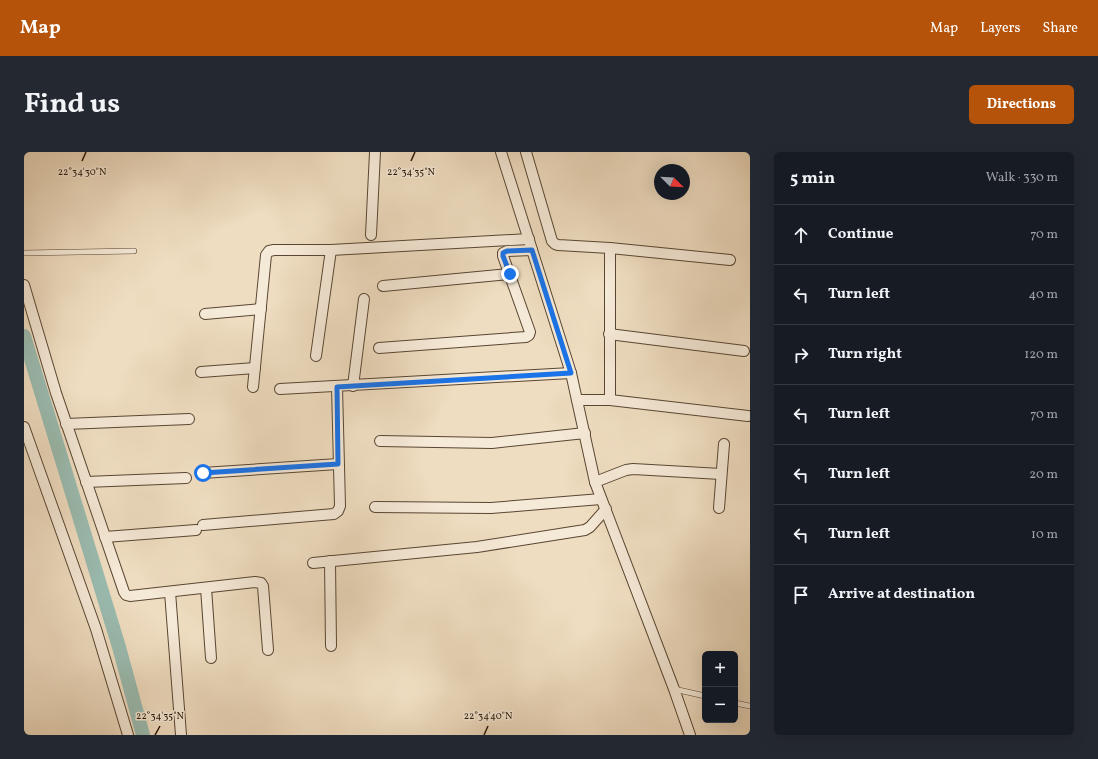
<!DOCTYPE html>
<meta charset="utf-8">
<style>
body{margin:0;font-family:Vollkorn,serif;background:#242831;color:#f1f3f6}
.controls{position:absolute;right:12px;bottom:12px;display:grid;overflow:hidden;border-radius:6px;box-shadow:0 4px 16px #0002}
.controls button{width:36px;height:36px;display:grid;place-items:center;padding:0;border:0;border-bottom:1px solid #363941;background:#171b24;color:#f1f3f6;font:20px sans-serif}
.compass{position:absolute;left:630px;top:12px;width:36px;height:36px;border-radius:50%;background:#171b24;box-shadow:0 4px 16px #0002;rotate:114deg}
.stop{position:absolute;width:12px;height:12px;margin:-9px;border:3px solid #1a73e8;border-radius:50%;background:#fff}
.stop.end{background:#1a73e8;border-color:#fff;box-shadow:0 1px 4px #0008}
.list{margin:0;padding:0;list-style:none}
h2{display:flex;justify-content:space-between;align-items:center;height:52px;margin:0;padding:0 16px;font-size:17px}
h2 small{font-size:13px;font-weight:400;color:#9ea1a6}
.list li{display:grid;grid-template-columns:26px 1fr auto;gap:12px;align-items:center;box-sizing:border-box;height:60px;padding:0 16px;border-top:1px solid #363941}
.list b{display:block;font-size:15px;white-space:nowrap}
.list em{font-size:13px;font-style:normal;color:#9ea1a6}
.icon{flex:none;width:22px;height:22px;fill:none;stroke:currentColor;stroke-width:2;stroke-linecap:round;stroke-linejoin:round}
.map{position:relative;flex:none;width:726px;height:583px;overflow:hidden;border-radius:6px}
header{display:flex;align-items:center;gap:24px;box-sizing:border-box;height:56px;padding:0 20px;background:#b45309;color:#fff}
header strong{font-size:19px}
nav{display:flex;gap:22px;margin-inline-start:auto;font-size:14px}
.intro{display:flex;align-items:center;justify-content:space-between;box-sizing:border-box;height:96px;padding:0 24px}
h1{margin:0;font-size:28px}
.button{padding:10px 18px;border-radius:6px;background:#b45309;color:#fff;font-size:14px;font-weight:700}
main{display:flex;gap:24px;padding:0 24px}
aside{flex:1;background:#171b24;border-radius:6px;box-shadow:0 4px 16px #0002}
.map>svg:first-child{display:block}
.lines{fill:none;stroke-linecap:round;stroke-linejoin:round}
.canal{stroke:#9abcb1;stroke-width:14}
.service-casing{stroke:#594632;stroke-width:6}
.minor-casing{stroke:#594632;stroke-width:12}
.service{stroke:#f5e9d7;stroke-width:5}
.minor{stroke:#f5e9d7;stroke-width:10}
.route{stroke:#1a73e8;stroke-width:5}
.ticks{fill:none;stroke:#271402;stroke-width:1.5}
.ticks-label{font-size:10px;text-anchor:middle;fill:#271402;stroke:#f5e9d7;stroke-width:3;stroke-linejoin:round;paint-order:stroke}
</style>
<header>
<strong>Map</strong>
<nav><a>Map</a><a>Layers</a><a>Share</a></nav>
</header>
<div class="intro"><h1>Find us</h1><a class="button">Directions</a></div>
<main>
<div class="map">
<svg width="726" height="583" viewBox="0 0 726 583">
<rect width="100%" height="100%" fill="#efddc1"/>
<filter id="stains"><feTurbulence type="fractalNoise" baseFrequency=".005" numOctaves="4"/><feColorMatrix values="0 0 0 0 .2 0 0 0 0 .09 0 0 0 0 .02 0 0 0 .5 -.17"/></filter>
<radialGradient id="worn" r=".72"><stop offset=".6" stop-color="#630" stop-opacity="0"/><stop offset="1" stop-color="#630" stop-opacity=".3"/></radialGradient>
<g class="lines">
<path class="canal" d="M0 184 95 495 119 583"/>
<g class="service-casing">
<g id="service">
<path d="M0 101 110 99"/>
<path d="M650 537 681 544"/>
<path d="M711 551 726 554"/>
</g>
</g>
<g class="minor-casing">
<g id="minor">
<path d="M477 0 547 221 571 330 650 537 666 583"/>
<path d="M502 0 528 89 531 92 534 93 586 96 706 108"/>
<path d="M347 83 351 0"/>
<path d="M0 133 32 241 100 440 102 443 106 444 231 430 237 431 239 434 244 498"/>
<path d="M359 134 485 122"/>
<path d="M181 162 237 157"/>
<path d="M585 182 720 199"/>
<path d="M355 196 502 185 505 183 506 180 479 104V101L483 99 508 98"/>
<path d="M292 204 307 98"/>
<path d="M177 220 231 216"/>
<path d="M329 234 340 147"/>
<path d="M229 235 242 103 245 99 250 98H307L505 87"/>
<path d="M256 237 547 221"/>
<path d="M553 248H586L724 264"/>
<path d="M586 248V96"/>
<path d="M42 272 165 267"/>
<path d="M0 275 72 477 104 583"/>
<path d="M356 289 468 291 561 281"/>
<path d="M179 321 314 312"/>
<path d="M62 330 162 326"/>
<path d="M571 330 602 318 609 317 697 322"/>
<path d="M351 355 467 356 577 347"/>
<path d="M695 356 700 292"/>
<path d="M179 373 310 362 314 359 316 354 313 235"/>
<path d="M81 385 172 378"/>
<path d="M306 409 307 494"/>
<path d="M289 411 453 395 561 378 566 375 582 357"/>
<path d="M182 436 187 506"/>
<path d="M146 440 157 583"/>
</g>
</g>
<use href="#service" class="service"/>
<use href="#minor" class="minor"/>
</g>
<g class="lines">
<path class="route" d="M179 321 314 312 313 235 547 221 508 98 483 99 479 101V104L486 122"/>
</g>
<path class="ticks" d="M58 9 62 0M387 9 391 0M131 583 136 574M460 583 464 574"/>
<g class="ticks-label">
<text x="58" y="23">22°34'30"N</text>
<text x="387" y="23">22°34'35"N</text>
<text x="136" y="567">22°34'35"N</text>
<text x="464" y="567">22°34'40"N</text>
</g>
<rect width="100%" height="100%" filter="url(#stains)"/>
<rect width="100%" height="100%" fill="url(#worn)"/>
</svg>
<div class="controls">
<button>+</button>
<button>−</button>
</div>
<svg class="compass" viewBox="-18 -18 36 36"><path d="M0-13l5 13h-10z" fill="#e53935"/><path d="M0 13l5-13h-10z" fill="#9ea1a6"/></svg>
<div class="stop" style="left:179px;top:321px"></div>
<div class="stop end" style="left:486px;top:122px"></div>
</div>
<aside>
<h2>5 min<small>Walk · 330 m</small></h2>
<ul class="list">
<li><svg class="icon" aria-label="ahead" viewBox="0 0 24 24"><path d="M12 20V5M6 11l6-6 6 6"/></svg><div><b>Continue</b></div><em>70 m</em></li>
<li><svg class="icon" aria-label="left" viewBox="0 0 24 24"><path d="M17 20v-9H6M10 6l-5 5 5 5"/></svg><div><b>Turn left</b></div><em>40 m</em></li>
<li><svg class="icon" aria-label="right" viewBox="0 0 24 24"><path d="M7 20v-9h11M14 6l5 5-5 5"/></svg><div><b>Turn right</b></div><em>120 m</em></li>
<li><svg class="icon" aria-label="left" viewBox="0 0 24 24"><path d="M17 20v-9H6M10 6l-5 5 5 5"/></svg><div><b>Turn left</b></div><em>70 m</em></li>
<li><svg class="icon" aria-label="left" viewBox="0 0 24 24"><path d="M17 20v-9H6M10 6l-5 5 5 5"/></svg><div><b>Turn left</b></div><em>20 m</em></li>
<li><svg class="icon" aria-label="left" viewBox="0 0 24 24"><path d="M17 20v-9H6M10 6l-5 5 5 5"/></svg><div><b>Turn left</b></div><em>10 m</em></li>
<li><svg class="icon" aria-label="arrive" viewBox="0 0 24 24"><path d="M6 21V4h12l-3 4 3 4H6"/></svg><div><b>Arrive at destination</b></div></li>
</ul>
</aside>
</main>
